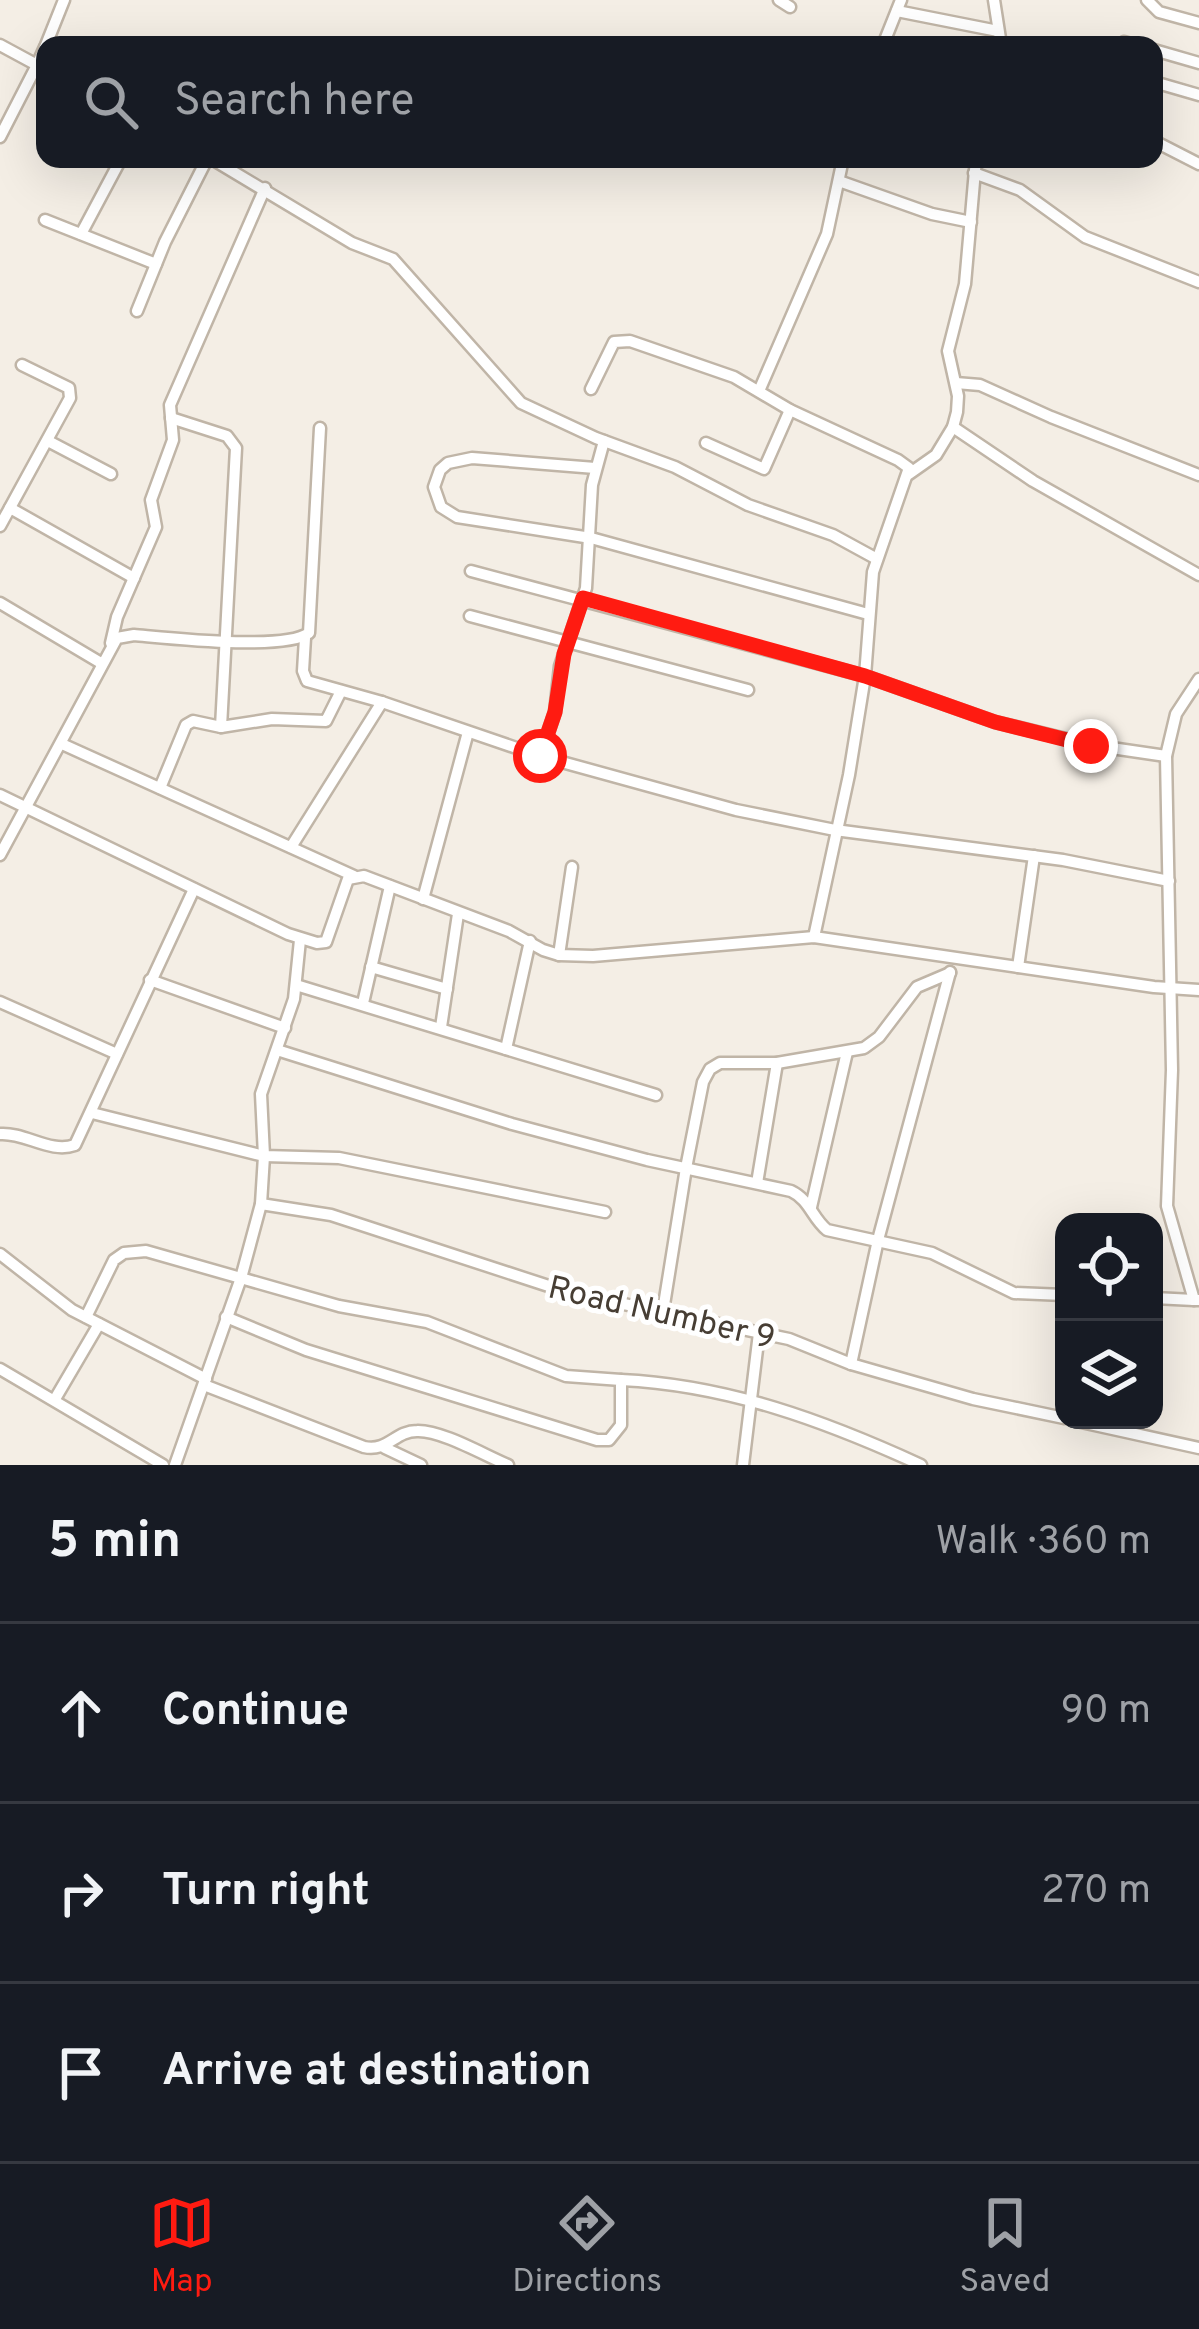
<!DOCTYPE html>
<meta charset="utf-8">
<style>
body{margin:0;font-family:Overpass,sans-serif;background:#242831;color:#f1f3f6}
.controls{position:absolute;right:36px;bottom:36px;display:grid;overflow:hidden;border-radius:24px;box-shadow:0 12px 48px #0002}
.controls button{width:108px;height:108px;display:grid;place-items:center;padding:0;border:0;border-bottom:3px solid #363941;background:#171b24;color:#f1f3f6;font:60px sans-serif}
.stop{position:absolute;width:36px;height:36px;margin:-27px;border:9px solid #ff1b11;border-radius:50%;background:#fff}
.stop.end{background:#ff1b11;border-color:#fff;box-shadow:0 3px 12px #0008}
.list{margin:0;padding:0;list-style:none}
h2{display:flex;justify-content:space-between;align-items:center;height:156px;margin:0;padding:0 48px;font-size:51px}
h2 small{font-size:39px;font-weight:400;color:#9ea1a6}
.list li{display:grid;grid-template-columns:78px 1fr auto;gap:36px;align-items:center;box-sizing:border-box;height:180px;padding:0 48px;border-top:3px solid #363941}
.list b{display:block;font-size:45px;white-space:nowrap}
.list em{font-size:39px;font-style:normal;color:#9ea1a6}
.icon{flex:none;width:66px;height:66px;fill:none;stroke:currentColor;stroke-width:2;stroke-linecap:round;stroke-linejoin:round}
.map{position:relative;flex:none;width:1199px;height:1465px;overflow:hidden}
.search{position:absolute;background:#171b24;box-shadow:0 12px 48px #0002;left:36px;right:36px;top:36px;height:132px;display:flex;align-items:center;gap:30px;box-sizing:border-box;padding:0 42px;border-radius:24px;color:#9ea1a6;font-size:45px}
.sheet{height:696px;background:#171b24}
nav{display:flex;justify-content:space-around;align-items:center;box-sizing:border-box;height:168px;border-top:3px solid #363941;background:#171b24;font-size:33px;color:#9ea1a6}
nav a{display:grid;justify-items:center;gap:6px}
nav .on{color:#ff1b11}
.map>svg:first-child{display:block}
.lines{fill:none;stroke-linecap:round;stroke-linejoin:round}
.street-casing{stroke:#c0b5a7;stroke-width:15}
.street{stroke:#fff;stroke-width:10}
.route{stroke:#ff1b11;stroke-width:15}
.labels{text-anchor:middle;stroke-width:10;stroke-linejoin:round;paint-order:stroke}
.street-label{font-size:33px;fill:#473e34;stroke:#fff}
</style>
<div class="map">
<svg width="1199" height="1465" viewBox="0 0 1199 1465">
<rect width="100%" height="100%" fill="#f4eee5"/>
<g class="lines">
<g class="street-casing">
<g id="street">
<path d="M779 0 790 7"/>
<path d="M994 0 1001 45"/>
<path d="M1147 0 1159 12 1199 23"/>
<path d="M897 11 998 31"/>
<path d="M1124 42 1135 45"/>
<path d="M0 45 37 65 0 137"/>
<path d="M46 45 64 0"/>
<path d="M883 45 901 0"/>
<path d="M45 47 37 65 45 69"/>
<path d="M1154 50 1199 63"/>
<path d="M1154 82 1199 95"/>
<path d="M1154 141 1199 164"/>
<path d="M212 159 352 243 393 259 521 403 596 438 675 467 748 505 833 535 877 559"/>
<path d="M974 173 1020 190 1085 237 1199 282"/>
<path d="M839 181 932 214 971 222"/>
<path d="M45 220 156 264"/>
<path d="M81 234 121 159"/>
<path d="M137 311 165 242 207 159"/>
<path d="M956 383 980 385 1051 417 1199 475"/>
<path d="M591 389 614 342 630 341 734 377 790 410 898 460 909 468 873 572 865 676 849 775 814 937"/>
<path d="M759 391 827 234 843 159"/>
<path d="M171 418 227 436 236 448 221 727"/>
<path d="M953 427 1033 481 1199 575"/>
<path d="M48 441 111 474"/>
<path d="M706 443 764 469 790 410"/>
<path d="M595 468 472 458 448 463 440 470 434 487 441 507 457 517 591 538 868 614"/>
<path d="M909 474 936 455 953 427 957 412 958 396 948 351 965 284 976 159"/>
<path d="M10 508 134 578"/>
<path d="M0 526 70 398 69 388 22 365"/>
<path d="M471 571 865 676 995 722 1091 745 1166 756"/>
<path d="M0 603 101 663"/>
<path d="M470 616 748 690"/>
<path d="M305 638 303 671 307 681 382 702 540 756 736 810 835 830 1063 860 1169 881"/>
<path d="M111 643 117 617 156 527 151 500 173 440 170 405 265 188"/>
<path d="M1199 679 1176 714 1166 756 1172 1070 1167 1206 1194 1300H1199"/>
<path d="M62 744 354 876"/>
<path d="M540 756 555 712 560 666 586 588 592 485 604 441"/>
<path d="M160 788 186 725 193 721 221 727 272 719 326 721 341 691"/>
<path d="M0 795 288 934 317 943 326 942 348 879 364 876 509 931 543 950 559 955 593 956 814 937 1154 987 1199 990"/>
<path d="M291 847 382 702"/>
<path d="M0 855 117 638 134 635C169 638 283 651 309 633L320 428"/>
<path d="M423 899 468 732"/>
<path d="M559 955 572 867"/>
<path d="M371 967 447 989"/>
<path d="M1018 967 1034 856"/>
<path d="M150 980 285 1028"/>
<path d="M296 985 656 1095"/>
<path d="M0 1002 117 1054"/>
<path d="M363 1003 390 886"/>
<path d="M441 1027 458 914"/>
<path d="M506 1049 530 941"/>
<path d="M277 1050 512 1124 647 1160 791 1191C810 1200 812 1218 827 1230L932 1253 1014 1293 1064 1295"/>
<path d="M92 1113 264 1156 339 1158 605 1212"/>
<path d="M0 1134C25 1132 50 1154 75 1145L194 889"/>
<path d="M757 1183 777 1063"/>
<path d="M261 1204 331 1215 567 1292 789 1339 851 1364 973 1399 1064 1418"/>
<path d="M811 1207 847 1052"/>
<path d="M0 1254 72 1310 206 1379"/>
<path d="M1154 1298 1194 1300"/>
<path d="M663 1311 686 1168 703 1082 710 1069 720 1063H777L864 1048 879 1037 917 987 950 973"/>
<path d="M86 1317 114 1260 124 1253 146 1251 339 1306 427 1322 566 1376 621 1380V1425L609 1440H597L306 1350 226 1317"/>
<path d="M851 1364 878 1240 950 972"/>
<path d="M0 1369 163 1465"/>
<path d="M621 1380C728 1385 825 1421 921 1465"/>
<path d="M204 1385 364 1447C388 1452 395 1431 417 1431 441 1430 484 1455 508 1465"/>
<path d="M55 1399 99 1324"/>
<path d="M1072 1420 1199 1448"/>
<path d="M385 1448 421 1465"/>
<path d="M175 1465 241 1278 261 1204 264 1156 261 1094 294 999 300 940"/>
<path d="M743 1465 759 1333"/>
</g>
</g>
<use href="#street" class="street"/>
</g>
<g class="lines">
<path class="route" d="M540 756 555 712 564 654 583 598 865 676 995 722 1091 746"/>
</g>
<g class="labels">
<g class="street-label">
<text transform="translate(662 1311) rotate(13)" y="12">Road Number 9</text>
</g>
</g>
</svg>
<div class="controls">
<button><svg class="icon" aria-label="locate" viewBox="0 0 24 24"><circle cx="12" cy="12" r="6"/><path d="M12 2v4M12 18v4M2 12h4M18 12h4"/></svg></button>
<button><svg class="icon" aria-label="layers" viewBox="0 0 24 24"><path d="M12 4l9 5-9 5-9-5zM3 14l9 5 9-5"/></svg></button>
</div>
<div class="stop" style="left:540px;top:756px"></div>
<div class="stop end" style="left:1091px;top:746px"></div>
<div class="search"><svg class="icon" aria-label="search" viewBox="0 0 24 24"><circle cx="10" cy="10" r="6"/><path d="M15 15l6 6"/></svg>Search here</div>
</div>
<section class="sheet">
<h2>5 min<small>Walk · 360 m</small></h2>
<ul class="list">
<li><svg class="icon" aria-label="ahead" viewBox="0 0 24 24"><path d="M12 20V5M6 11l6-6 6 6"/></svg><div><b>Continue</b></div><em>90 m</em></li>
<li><svg class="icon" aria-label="right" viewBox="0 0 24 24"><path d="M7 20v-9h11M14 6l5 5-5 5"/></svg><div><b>Turn right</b></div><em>270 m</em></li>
<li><svg class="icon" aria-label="arrive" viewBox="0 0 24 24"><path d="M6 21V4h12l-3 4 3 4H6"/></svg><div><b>Arrive at destination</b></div></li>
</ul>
</section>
<nav>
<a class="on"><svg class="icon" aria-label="map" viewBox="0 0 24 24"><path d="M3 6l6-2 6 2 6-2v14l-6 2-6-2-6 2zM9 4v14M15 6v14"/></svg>Map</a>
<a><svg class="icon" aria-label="directions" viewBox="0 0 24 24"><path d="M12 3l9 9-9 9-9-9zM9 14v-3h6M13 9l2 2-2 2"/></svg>Directions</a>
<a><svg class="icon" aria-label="saved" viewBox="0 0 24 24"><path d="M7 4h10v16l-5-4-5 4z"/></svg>Saved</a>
</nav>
